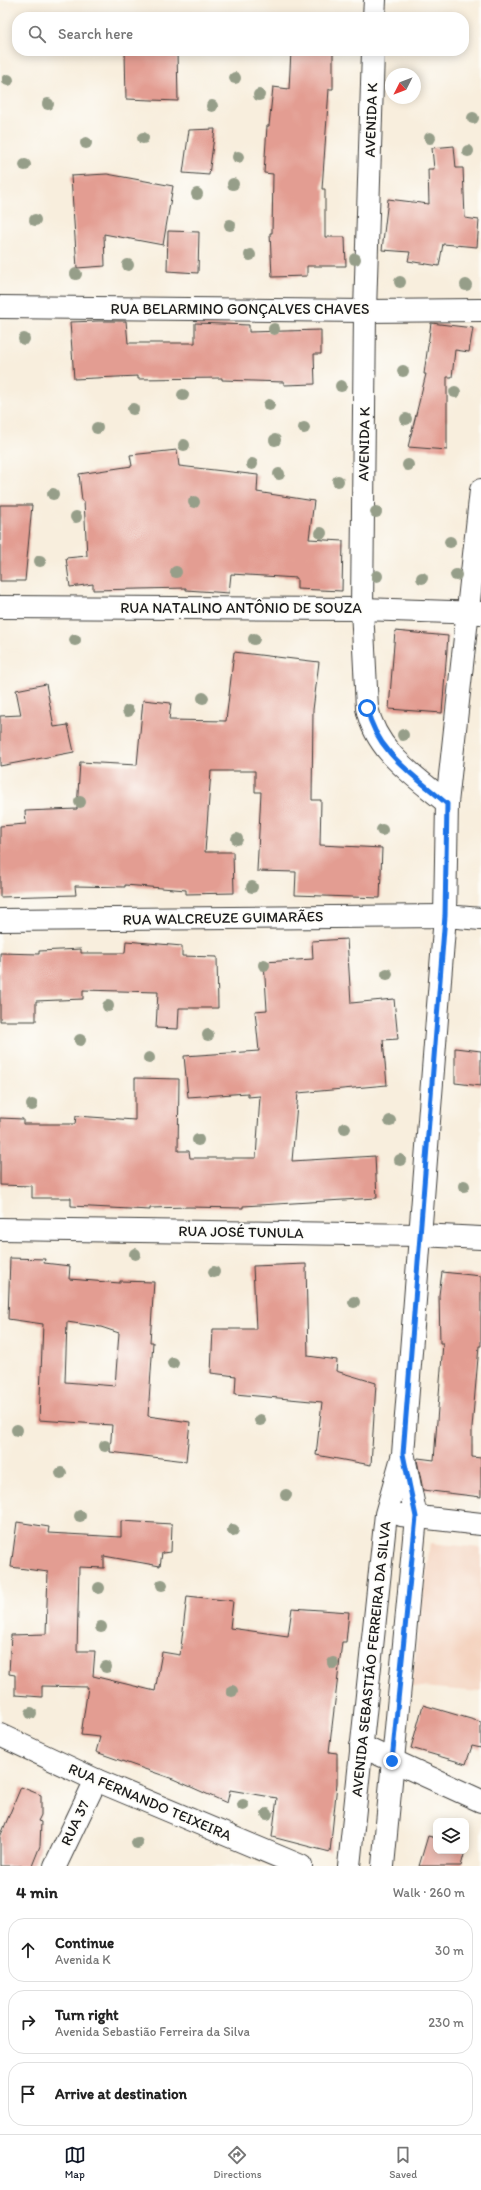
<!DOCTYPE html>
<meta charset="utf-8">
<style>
body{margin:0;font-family:Itim,sans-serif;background:#f6f6f6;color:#222}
.controls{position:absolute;right:12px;bottom:12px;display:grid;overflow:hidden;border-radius:8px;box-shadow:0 2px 10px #0003}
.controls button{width:36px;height:36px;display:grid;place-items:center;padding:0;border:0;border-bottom:1px solid #e0e0e0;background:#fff;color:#222;font:20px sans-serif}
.compass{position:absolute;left:385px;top:68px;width:36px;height:36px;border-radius:50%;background:#fff;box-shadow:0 2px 10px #0003;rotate:228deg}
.stop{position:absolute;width:12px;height:12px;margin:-9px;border:3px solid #1a73e8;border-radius:50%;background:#fff}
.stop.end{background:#1a73e8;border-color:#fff;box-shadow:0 1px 4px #0008}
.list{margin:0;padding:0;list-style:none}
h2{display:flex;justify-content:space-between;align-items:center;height:52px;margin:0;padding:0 16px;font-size:17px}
h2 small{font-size:13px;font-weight:400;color:#767676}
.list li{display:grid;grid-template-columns:26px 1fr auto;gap:12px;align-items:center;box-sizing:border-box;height:64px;margin:0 8px 8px;padding:0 8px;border:1px solid #e0e0e0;border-radius:16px}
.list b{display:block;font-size:15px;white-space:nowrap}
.list p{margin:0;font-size:13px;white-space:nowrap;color:#767676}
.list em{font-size:13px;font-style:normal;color:#767676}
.icon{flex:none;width:22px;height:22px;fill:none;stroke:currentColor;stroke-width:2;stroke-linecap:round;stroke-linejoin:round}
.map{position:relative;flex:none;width:481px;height:1866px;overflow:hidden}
.search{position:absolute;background:#fff;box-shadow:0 2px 10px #0003;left:12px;right:12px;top:12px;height:44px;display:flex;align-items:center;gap:10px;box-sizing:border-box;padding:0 14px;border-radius:16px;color:#767676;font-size:15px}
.sheet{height:268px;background:#fff}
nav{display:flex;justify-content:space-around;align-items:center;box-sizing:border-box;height:56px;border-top:1px solid #e0e0e0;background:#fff;font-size:11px;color:#767676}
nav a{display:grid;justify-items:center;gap:2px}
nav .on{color:#111827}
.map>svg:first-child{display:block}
.built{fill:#f4d3bf}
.building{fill:#e39d92;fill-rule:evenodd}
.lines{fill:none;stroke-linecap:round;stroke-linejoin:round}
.minor-casing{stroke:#3d3c39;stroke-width:24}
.minor{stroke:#fff;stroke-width:22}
.tree{fill:#969e89}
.route{stroke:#1a73e8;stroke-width:5}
.labels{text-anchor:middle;stroke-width:3.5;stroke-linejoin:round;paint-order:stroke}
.street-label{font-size:15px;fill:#1c1c1c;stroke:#fdfcf7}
</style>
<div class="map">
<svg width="481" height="1866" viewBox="0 0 481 1866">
<rect width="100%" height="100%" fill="#fdfcf7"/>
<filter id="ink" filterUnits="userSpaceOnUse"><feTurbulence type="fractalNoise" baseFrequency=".025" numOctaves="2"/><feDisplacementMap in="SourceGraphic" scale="8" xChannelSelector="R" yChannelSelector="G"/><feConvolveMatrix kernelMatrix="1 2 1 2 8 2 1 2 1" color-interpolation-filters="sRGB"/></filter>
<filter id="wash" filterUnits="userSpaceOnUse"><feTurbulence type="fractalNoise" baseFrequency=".012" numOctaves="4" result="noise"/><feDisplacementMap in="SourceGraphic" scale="16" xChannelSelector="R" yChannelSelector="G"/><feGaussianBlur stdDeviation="0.9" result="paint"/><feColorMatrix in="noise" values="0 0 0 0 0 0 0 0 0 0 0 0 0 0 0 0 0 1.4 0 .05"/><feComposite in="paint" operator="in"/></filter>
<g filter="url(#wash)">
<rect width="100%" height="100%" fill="#f8eedd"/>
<path class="built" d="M430 1543 481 1548V1692L411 1686Z"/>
<g id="blocks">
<g class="building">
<path d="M125 51H177L178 101 126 99Z"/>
<path d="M291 51H333V89H329L322 189H325V237H345L346 266H307V276L272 277 270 233H272L273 174 264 173 267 126H269L273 87 289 89Z"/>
<path d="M215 129 209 175 183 173 189 130Z"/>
<path d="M454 146 456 168H463L465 218 479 220 477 247 443 244 439 266 408 261 410 252 382 250 388 199 429 204 428 169H434L432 148Z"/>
<path d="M107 174 173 186 163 245 104 234 105 266 77 268 71 176Z"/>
<path d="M168 231 199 232 198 273 167 271Z"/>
<path d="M98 321H126L128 343H195V323L249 325V332L321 330V354H314L315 384 284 385V382L222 380V378L138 379V376L74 379 70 322Z"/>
<path d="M431 323 473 328 469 352 455 350 452 377H447V450L408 447 426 374H424Z"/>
<path d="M177 450 179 466 258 475 257 492 314 501 309 539 343 541 342 591 297 589V578L231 574 229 593 186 590V588L93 590V584L70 587 66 558 87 556 84 501H82L79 474 132 466 130 455Z"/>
<path d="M0 505H32L25 581H0Z"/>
<path d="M395 631 448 636 442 713 389 709Z"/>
<path d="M234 652 319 662 313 710 312 800H321L320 845 382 848 380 898 295 895 296 872 257 871 261 792H255V771H211L205 852H233L234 893 186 894V890L125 885V887L75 886 76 895 0 897V826L26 824 25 811 77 809 80 762 137 765 143 700 171 703 169 720 226 721Z"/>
<path d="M46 684 54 727 68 725 74 752 0 766V716L21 715 16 690Z"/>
<path d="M347 939 351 1003 394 999 398 1039 383 1040 387 1085 298 1093 292 1161 375 1156 377 1198 243 1206V1208L189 1207 150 1208V1210L71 1206V1198H32V1186L0 1185V1118L23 1119V1124H75L76 1116 135 1120V1078L179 1079 178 1151H189L190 1158H256L260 1096 248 1097V1093L188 1097 184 1056 259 1051 255 1011 267 1010 264 962 313 959 312 941Z"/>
<path d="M126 941 182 946V956L217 957 218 1008H179L178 1029 156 1028 158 992 83 990V999L36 1001V1021H0V953L39 954V951L81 949V953H125Z"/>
<path d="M455 1048 481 1051V1086L455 1083Z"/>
<path d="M10 1258 45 1259 44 1263 70 1266 69 1279 120 1283V1281L154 1282 150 1342H153L148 1416 190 1422 186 1461 110 1452 112 1425 39 1420 43 1324 8 1319ZM67 1322 101 1327 119 1333 115 1386 65 1382Z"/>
<path d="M306 1264 308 1356 337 1360 336 1371 376 1383 371 1465 316 1455 322 1402 235 1394 236 1376 211 1373 213 1329H256L253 1266Z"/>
<path d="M442 1272 481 1276V1346H479L472 1428V1457L481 1458V1497L423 1490 417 1460 418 1458 434 1460 443 1343H440L439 1295Z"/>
<path d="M121 1521 172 1524 171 1552 162 1553 160 1566 104 1556V1568L79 1567 77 1651H95L93 1676 155 1691 162 1652 180 1655 187 1596 233 1601 230 1628 288 1636 292 1608 349 1612 346 1642H342L329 1752 337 1753V1784L330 1852 272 1837 277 1798 230 1790 227 1803 173 1779 96 1752 100 1737 81 1735 88 1687 42 1686V1697L15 1695V1675L9 1674 11 1635 46 1634 48 1572 11 1567 17 1522 49 1527 48 1533 121 1537Z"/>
<path d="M423 1705 481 1722V1748L472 1746 466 1764 411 1748Z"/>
<path d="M21 1787 41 1795V1815L38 1821 41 1822 40 1846 32 1866H0V1837Z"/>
<path d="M428 1836 436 1838V1851H465L461 1866H419Z"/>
</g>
</g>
</g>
<g filter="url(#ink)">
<use href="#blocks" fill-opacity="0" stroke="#3d3c39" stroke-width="1"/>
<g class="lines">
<g class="minor-casing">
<g id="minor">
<path d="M374 17 375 0"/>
<path d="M373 51 365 311 362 609 367 708C376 752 415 776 447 803"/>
<path d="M0 307 365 311 481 310"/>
<path d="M0 607 362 609 481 613"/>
<path d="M0 920 445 916 481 919"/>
<path d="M0 1229 420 1235 481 1238"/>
<path d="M401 1515 481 1524"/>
<path d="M0 1735 96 1780 301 1866"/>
<path d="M361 1746 481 1801"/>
<path d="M55 1866 96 1780"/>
<path d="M349 1866 386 1514 403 1454 445 916 447 803 481 490"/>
<path d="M383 1866 416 1517 404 1457"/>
</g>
</g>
<use href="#minor" class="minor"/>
</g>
<g class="tree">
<circle cx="235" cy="78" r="6"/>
<circle cx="8" cy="80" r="6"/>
<circle cx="259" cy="95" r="6"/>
<circle cx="48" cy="104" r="6"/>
<circle cx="212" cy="106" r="6"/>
<circle cx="473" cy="118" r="6"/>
<circle cx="143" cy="138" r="6"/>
<circle cx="430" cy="138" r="6"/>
<circle cx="86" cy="143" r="6"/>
<circle cx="468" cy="151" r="6"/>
<circle cx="238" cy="157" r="6"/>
<circle cx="25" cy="165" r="6"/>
<circle cx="233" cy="184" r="6"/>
<circle cx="197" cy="194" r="6"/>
<circle cx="35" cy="220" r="6"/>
<circle cx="230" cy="225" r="6"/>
<circle cx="250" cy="255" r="6"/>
<circle cx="355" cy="259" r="6"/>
<circle cx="128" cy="265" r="6"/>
<circle cx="76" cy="274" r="6"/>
<circle cx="400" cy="282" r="6"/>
<circle cx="466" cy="285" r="6"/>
<circle cx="274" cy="329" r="6"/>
<circle cx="24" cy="339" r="6"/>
<circle cx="403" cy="371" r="6"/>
<circle cx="341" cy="386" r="6"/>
<circle cx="455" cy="392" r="6"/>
<circle cx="183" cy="395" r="6"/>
<circle cx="269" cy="405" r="6"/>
<circle cx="133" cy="409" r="6"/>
<circle cx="406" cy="419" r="6"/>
<circle cx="97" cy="428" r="6"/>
<circle cx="304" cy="428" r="6"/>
<circle cx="275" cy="440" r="6"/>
<circle cx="184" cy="445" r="6"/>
<circle cx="252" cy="464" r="6"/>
<circle cx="408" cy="465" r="6"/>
<circle cx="279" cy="474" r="6"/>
<circle cx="338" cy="481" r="6"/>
<circle cx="53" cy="494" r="6"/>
<circle cx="194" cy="502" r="6"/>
<circle cx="376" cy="512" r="6"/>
<circle cx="76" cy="517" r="6"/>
<circle cx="321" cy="533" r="6"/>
<circle cx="450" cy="542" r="6"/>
<circle cx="40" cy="561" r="6"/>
<circle cx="176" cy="572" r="6"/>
<circle cx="456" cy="575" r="6"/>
<circle cx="377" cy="576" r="6"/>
<circle cx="422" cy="578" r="6"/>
<circle cx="254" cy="639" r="6"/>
<circle cx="75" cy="640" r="6"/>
<circle cx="203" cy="698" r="6"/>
<circle cx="128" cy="711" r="6"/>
<circle cx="403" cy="735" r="6"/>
<circle cx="80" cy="802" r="6"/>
<circle cx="382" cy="830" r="6"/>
<circle cx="237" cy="839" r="6"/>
<circle cx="252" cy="887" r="6"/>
<circle cx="264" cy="965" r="6"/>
<circle cx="387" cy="974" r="6"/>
<circle cx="108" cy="1006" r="6"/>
<circle cx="208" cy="1035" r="6"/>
<circle cx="80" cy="1040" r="6"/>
<circle cx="149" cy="1058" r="6"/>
<circle cx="32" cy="1105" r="6"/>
<circle cx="390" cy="1121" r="6"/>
<circle cx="345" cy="1128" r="6"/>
<circle cx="198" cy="1140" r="6"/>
<circle cx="400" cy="1160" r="6"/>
<circle cx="464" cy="1186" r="6"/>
<circle cx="135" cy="1254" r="6"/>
<circle cx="214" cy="1272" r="6"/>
<circle cx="354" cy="1302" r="6"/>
<circle cx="173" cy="1363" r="6"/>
<circle cx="260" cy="1420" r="6"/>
<circle cx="17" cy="1430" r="6"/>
<circle cx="105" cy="1446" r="6"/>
<circle cx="61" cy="1473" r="6"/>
<circle cx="286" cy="1495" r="6"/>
<circle cx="80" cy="1516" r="6"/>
<circle cx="233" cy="1530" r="6"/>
<circle cx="162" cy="1585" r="6"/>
<circle cx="99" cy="1588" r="6"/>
<circle cx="101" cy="1627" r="6"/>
<circle cx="333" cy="1663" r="6"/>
<circle cx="106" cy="1667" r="6"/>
<circle cx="232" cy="1691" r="6"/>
<circle cx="31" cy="1713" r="6"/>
<circle cx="243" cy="1805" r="6"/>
<circle cx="267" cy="1814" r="6"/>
<circle cx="137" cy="1843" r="6"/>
</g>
</g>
<g class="lines" filter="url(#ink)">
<path class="route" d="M367 708C376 752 415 776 447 804L445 916 403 1454 416 1517 392 1761"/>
</g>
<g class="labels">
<g class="street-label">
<text transform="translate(371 120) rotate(-88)" y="5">AVENIDA K</text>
<text x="240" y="314">RUA BELARMINO GONÇALVES CHAVES</text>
<text transform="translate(364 444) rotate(-89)" y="5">AVENIDA K</text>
<text x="241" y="613">RUA NATALINO ANTÔNIO DE SOUZA</text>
<text transform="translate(223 918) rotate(-1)" y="5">RUA WALCREUZE GUIMARÃES</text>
<text transform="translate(241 1232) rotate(1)" y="5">RUA JOSÉ TUNULA</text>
<text transform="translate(371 1659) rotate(-84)" y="5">AVENIDA SEBASTIÃO FERREIRA DA SILVA</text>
<text transform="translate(150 1802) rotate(23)" y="5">RUA FERNANDO TEIXEIRA</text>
<text transform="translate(75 1823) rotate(-65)" y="5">RUA 37</text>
</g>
</g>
</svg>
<div class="controls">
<button><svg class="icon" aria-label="layers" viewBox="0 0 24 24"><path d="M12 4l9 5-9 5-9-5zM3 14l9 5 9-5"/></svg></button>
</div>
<svg class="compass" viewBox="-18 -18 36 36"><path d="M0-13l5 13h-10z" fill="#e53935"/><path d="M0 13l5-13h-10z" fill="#767676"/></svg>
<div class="stop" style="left:367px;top:708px"></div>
<div class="stop end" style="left:392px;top:1761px"></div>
<div class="search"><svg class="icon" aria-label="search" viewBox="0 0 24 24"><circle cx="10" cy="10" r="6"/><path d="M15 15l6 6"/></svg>Search here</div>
</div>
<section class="sheet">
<h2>4 min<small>Walk · 260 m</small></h2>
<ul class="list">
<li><svg class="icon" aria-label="ahead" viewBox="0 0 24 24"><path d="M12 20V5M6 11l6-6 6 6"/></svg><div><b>Continue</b><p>Avenida K</p></div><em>30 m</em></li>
<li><svg class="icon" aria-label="right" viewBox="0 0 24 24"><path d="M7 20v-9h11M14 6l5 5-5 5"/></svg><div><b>Turn right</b><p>Avenida Sebastião Ferreira da Silva</p></div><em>230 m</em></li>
<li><svg class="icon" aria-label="arrive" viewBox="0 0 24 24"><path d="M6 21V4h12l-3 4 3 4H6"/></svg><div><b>Arrive at destination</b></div></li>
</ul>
</section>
<nav>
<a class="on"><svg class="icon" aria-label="map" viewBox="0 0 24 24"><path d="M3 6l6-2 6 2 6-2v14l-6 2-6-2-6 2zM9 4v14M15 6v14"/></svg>Map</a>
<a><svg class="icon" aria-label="directions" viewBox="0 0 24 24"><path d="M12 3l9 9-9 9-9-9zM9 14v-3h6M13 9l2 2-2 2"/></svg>Directions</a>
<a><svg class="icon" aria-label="saved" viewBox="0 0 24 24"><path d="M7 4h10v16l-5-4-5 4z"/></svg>Saved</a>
</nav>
